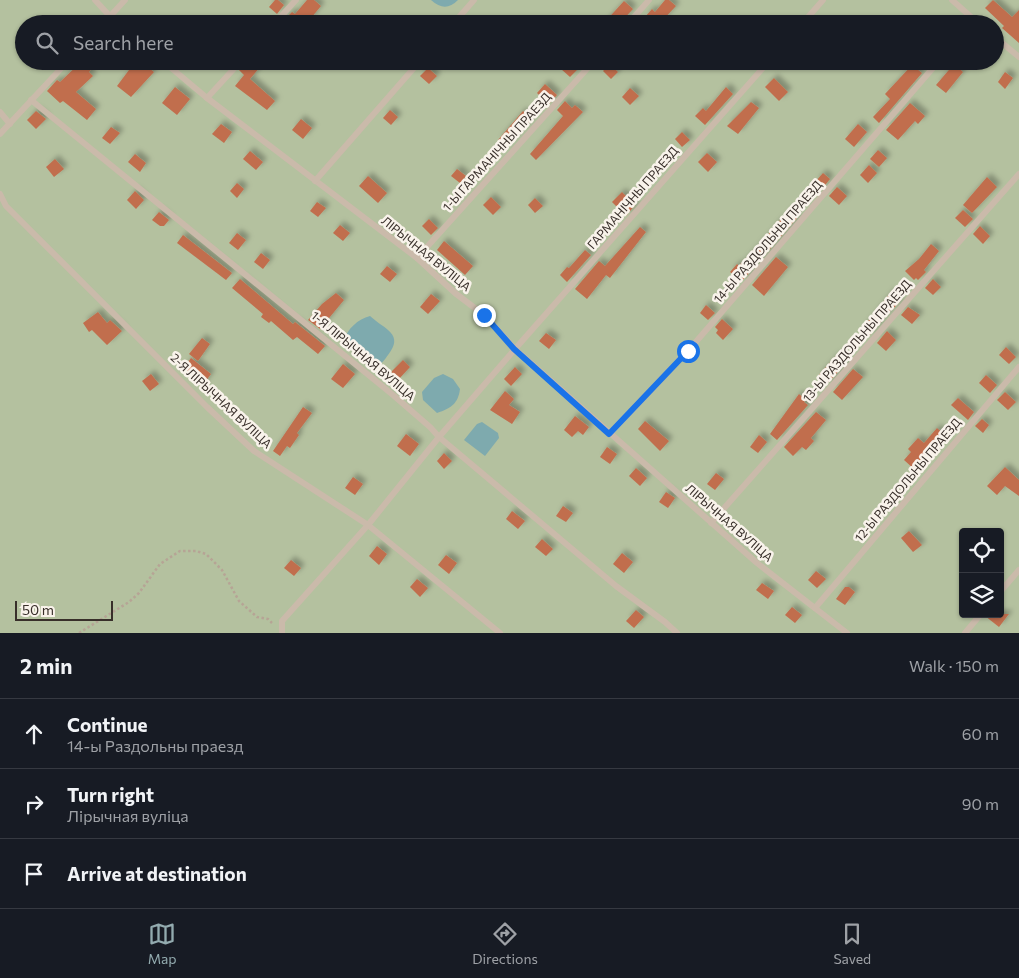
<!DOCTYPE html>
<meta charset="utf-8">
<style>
body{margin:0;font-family:Commissioner,sans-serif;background:#242831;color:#f1f3f6}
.controls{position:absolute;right:15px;bottom:15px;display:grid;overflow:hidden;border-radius:5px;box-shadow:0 1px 4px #0004}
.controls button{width:45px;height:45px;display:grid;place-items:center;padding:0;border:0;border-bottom:1px solid #363941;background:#171b24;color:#f1f3f6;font:25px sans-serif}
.scale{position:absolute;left:15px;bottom:12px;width:98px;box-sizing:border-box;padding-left:5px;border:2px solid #382f2a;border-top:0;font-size:14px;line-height:18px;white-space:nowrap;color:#382f2a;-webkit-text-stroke:4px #f9f3eb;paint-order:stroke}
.stop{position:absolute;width:15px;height:15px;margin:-11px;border:4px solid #1a73e8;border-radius:50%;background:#fff}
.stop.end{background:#1a73e8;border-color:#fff;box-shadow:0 1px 5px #0008}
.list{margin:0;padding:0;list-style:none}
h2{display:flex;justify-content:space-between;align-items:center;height:65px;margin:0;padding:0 20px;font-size:21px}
h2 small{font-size:16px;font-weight:400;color:#9ea1a6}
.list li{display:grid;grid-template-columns:32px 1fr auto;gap:15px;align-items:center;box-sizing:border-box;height:70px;padding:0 20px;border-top:1px solid #363941}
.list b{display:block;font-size:19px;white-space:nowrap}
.list p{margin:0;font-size:16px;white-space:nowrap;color:#9ea1a6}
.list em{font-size:16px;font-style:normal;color:#9ea1a6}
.icon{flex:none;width:28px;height:28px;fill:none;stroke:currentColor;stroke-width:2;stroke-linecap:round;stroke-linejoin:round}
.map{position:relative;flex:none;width:1019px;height:633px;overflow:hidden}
.search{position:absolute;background:#171b24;box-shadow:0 1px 4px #0004;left:15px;right:15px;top:15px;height:55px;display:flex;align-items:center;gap:12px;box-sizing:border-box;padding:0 18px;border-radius:28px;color:#9ea1a6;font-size:19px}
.sheet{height:275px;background:#171b24}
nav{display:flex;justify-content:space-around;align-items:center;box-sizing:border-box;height:70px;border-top:1px solid #363941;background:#171b24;font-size:14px;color:#9ea1a6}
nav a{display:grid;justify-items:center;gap:2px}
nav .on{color:#93abaf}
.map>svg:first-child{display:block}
.green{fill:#b4c19f;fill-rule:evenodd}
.water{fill:#7eaaae}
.building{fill:#c16e4d;filter:url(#shadow)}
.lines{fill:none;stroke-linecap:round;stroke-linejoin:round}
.path{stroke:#b6a495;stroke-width:2.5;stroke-dasharray:2.5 2.5;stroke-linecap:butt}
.service{stroke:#cabaaa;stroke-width:6}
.route{stroke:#1a73e8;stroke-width:6}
.labels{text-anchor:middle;stroke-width:5;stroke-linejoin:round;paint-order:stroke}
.street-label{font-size:12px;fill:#382f2a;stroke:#f9f3eb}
</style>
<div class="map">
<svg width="1019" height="633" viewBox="0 0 1019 633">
<defs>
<filter id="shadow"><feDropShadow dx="4" dy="-4" stdDeviation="2.5" flood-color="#0004"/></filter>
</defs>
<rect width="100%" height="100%" fill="#f2e9de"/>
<path class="green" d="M0 0H1019V633H0ZM24 24H995V61H24ZM963 532H1000V614H963Z"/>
<g class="water">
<path d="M431 0H458C449 9 441 9 431 0Z"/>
<path d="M370 316C384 329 405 334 388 355 385 359 382 364 377 366 366 362 350 351 344 341 347 329 358 319 370 316Z"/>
<path d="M443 374 453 379 460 389C458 404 451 408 437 413L423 400 422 392 434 378Z"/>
<path d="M482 422 498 433 499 438 485 456 464 440 477 424Z"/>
</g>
<g class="building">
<path d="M275 0H278L284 5 277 14 269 7Z"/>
<path d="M307 0H314L321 6 306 24H286L287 22 284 20 292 12 295 14Z"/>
<path d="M665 0H669L676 6 659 24H652L645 17 652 9 655 12Z"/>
<path d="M993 0 1012 17 1019 10V43L1002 28 1004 26 985 8Z"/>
<path d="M624 1 633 9 619 24H603Z"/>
<path d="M82 61H97L89 72 93 76 76 92 96 109 87 120 63 101 60 103 47 91 57 80 60 82Z"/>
<path d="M119 61H140L154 72 131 97 117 86 129 70Z"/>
<path d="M246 61H265L250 79 275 101 267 110 235 86 244 75 239 70Z"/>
<path d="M568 62 577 70 570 77 561 69Z"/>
<path d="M610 64 618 72 611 79 603 71Z"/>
<path d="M954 64 963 72 946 93 936 85Z"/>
<path d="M912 65 922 73 879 123 873 117 890 99 885 94Z"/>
<path d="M428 68 437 76 429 84 420 76Z"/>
<path d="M1005 72 1013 78 1005 89 998 82Z"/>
<path d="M774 78 788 92 779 101 765 87Z"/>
<path d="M545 84 557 95 549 104 537 93Z"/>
<path d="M175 87 190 99 177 115 162 103Z"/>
<path d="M726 87 733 94 705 125 695 116 703 108 706 111Z"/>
<path d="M630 88 639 96 630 105 622 97Z"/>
<path d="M565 101 572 108 575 105 583 112 536 160 530 154 563 116 557 110Z"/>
<path d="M751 102 759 108 738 134 727 126Z"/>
<path d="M910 103 925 116 918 124 915 121 898 140 886 130Z"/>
<path d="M390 110 398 117 391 125 383 118Z"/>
<path d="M36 111 46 119 36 129 27 120Z"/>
<path d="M523 111 532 119 506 147 498 140Z"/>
<path d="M301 119 312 128 303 139 292 130Z"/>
<path d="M221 124 232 132 224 143 212 134Z"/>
<path d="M858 124 867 132 854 147 845 139Z"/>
<path d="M111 127 120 133 110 144 102 138Z"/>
<path d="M682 132 690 140 682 147 675 139Z"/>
<path d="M878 150 887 158 879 167 870 159Z"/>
<path d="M250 151 263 162 256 170 243 159Z"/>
<path d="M707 153 717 162 708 172 698 162Z"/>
<path d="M135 154 146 163 140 172 128 162Z"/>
<path d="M55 159 64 169 54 177 46 167Z"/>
<path d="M869 165 877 173 868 183 860 175Z"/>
<path d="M457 169 466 176 460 183 451 176Z"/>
<path d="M823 173 830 179 822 189 815 182Z"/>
<path d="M368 176 387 193 378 203 359 186Z"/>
<path d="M987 177 997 187 972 213 963 205Z"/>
<path d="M237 183 244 189 237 198 230 191Z"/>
<path d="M837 187 847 196 839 205 829 196Z"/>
<path d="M135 191 144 200 136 209 127 200Z"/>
<path d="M622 192 635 205 626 216 612 202Z"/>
<path d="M491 197 501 207 493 215 483 205Z"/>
<path d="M535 198 543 206 535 213 528 205Z"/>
<path d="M317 202 326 208 318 217 310 211Z"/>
<path d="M963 210 973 219 965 227 955 218Z"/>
<path d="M790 211 797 218 742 281 730 272 737 264 739 266 774 228 773 227Z"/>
<path d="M159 212 169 220 164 226H160L152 220Z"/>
<path d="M429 219 438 228 431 235 422 226Z"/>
<path d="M340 225 350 233 343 241 333 233Z"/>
<path d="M980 226 990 236 983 244 973 234Z"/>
<path d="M640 227 646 232 610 278 606 275 587 299 575 289 599 261 605 266Z"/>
<path d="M237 233 246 240 238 250 229 243Z"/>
<path d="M183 235 232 273 226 280 177 243Z"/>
<path d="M444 241 473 266 465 275 437 250Z"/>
<path d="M931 244 939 251 924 270 926 272 918 280 916 278 914 280 905 271 919 259Z"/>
<path d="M585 250 591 255 567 282 560 275 567 267 569 268Z"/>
<path d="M261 253 270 260 263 269 254 262Z"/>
<path d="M776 257 788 267 764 296 752 285Z"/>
<path d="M387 266 397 274 390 282 380 274Z"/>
<path d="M240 279 293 324 295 322 325 346 318 354 297 337 293 340 271 321 269 323 261 317 263 314 232 288Z"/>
<path d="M933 279 941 287 933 295 925 288Z"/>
<path d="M891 292 900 301 893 309 892 308 869 336 861 330Z"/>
<path d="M336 293 344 300 320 329 308 320 322 304Z"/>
<path d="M431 294 440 301 428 314 420 307Z"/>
<path d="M706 305 715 313 708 320 700 313Z"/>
<path d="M908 307 920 315 912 324 901 315Z"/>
<path d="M98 312 107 323 110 320 122 331 107 345 92 330 89 332 83 323Z"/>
<path d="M722 319 733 329 723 340 716 333 718 330 715 327Z"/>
<path d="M887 331 896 340 886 351 877 343Z"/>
<path d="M546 333 556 340 549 349 539 341Z"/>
<path d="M202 338 210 344 198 361 189 354Z"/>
<path d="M1006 347 1016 357 1009 364 999 355Z"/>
<path d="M837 355 846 363 826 385 817 377Z"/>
<path d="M191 358 211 374 202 386 182 370Z"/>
<path d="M403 360 410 367 399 379 391 372Z"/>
<path d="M343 364 355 374 343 388 331 379Z"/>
<path d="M515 367 522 374 511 386 504 379Z"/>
<path d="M853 369 863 377 842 400 833 392Z"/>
<path d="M151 374 159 384 150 391 142 381Z"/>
<path d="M986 375 997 385 990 393 979 383Z"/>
<path d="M505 391 514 399 509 405 520 412 512 424 490 410Z"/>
<path d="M1005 392 1016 402 1008 410 997 400Z"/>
<path d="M799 394 806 400 804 402 808 405 777 440 770 434Z"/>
<path d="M958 398 974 412 968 420 951 405Z"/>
<path d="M303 407 312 413 297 433 299 435 290 448 287 446 280 456 273 451Z"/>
<path d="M816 412 826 420 811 438 814 441 806 450 802 447 793 456 784 447Z"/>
<path d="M575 416 589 427 583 435 578 431 572 437 564 430Z"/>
<path d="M982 419 989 425 983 433 975 426Z"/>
<path d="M645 421 669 441 660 451 638 429Z"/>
<path d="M937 428 946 436 940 444 938 443 914 469 904 460 911 452 908 449 918 438 924 443Z"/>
<path d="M406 434 419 444 410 456 397 446Z"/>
<path d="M759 435 767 442 758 453 750 447Z"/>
<path d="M607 447 617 454 610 464 600 457Z"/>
<path d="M444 453 452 461 444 469 437 461Z"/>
<path d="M1005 467 1019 480V496L1005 486 997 495 987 486Z"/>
<path d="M636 468 647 478 640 486 629 476Z"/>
<path d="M716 473 724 479 715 490 707 484Z"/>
<path d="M353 477 363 484 355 495 345 488Z"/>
<path d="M666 492 675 498 668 508 659 502Z"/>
<path d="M563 506 573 513 566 522 556 516Z"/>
<path d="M512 511 525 521 518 529 506 519Z"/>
<path d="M909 531 922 545 913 552 901 538Z"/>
<path d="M542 539 553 549 546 556 535 547Z"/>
<path d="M377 546 387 554 379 565 369 556Z"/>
<path d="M622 553 633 562 624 573 613 564Z"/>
<path d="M446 555 457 563 449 574 438 565Z"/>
<path d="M291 560 301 568 294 576 284 568Z"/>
<path d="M816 571 826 579 817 588 808 580Z"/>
<path d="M417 579 428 588 420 597 410 587Z"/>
<path d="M762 583 774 591 768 599 756 590Z"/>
<path d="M845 587H849L855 592 845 605 836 599Z"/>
<path d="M792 607 802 615 795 623 785 615Z"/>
<path d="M636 610 644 617 634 628 626 621Z"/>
<path d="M986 614H1009L999 627 985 616Z"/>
</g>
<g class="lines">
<path class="path" d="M79 633 129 602 139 593 160 564 180 551H196L206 554 222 570 239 601 257 617 268 619 272 623"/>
<g class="service">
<path d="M95 0 117 24"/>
<path d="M952 0 979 24"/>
<path d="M103 24 125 0"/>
<path d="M274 24 296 0"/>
<path d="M453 24 474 0"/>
<path d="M628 24 649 0"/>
<path d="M802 24 823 0"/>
<path d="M995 37 1019 57"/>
<path d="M163 61 207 98 417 258 455 293 484 315 515 349 757 563 847 633"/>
<path d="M207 98 241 61"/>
<path d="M31 100 393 395 430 427 439 437 616 586 665 622 677 633"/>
<path d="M0 112 10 124"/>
<path d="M0 134 68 61"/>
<path d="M315 181 420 61"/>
<path d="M0 194 6 206 207 407 254 451 368 525 500 633"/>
<path d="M417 258 594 61"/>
<path d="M609 434 688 351 939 61"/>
<path d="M711 523 1019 174"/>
<path d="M1000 592 1019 570"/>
<path d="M815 608 1019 367"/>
<path d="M282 633V621L368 525 439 437 515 349 769 61"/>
<path d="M965 633 981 614"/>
</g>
</g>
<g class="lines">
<path class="route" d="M484 315 514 349 609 434 688 351"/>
</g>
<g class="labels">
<g class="street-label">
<text transform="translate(497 152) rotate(-48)" y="4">1-Ы ГАРМАНІЧНЫ ПРАЕЗД</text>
<text transform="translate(633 198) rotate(-49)" y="4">ГАРМАНІЧНЫ ПРАЕЗД</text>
<text transform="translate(768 242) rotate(-49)" y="4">14-Ы РАЗДОЛЬНЫ ПРАЕЗД</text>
<text transform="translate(426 254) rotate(39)" y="4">ЛІРЫЧНАЯ ВУЛІЦА</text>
<text transform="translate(857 341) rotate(-49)" y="4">13-Ы РАЗДОЛЬНЫ ПРАЕЗД</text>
<text transform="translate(363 356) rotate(40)" y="4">1-Я ЛІРЫЧНАЯ ВУЛІЦА</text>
<text transform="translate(221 401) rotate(43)" y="4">2-Я ЛІРЫЧНАЯ ВУЛІЦА</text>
<text transform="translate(908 480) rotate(-50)" y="4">12-Ы РАЗДОЛЬНЫ ПРАЕЗД</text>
<text transform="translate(729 523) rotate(41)" y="4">ЛІРЫЧНАЯ ВУЛІЦА</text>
</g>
</g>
</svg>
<div class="controls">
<button><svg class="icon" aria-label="locate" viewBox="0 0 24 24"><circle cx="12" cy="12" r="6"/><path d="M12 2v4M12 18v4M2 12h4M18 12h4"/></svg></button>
<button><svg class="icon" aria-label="layers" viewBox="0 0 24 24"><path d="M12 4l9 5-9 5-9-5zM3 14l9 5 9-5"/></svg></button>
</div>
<div class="scale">50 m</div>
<div class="stop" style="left:688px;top:351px"></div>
<div class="stop end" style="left:484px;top:315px"></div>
<div class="search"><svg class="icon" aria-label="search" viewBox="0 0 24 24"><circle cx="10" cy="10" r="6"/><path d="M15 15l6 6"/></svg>Search here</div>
</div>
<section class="sheet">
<h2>2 min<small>Walk · 150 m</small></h2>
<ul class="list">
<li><svg class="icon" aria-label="ahead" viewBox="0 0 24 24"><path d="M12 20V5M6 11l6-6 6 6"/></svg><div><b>Continue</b><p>14-ы Раздольны праезд</p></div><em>60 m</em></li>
<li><svg class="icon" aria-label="right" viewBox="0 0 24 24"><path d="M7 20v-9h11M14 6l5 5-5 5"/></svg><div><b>Turn right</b><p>Лірычная вуліца</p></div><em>90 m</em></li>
<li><svg class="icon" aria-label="arrive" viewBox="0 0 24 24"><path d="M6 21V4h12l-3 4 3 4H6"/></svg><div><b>Arrive at destination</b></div></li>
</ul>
</section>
<nav>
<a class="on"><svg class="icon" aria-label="map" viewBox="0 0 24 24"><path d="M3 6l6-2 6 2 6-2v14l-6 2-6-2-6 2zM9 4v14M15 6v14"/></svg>Map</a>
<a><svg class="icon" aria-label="directions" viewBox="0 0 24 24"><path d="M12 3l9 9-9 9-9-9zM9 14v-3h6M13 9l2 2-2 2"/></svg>Directions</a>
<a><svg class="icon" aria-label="saved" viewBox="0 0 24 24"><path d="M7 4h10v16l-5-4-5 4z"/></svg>Saved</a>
</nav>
